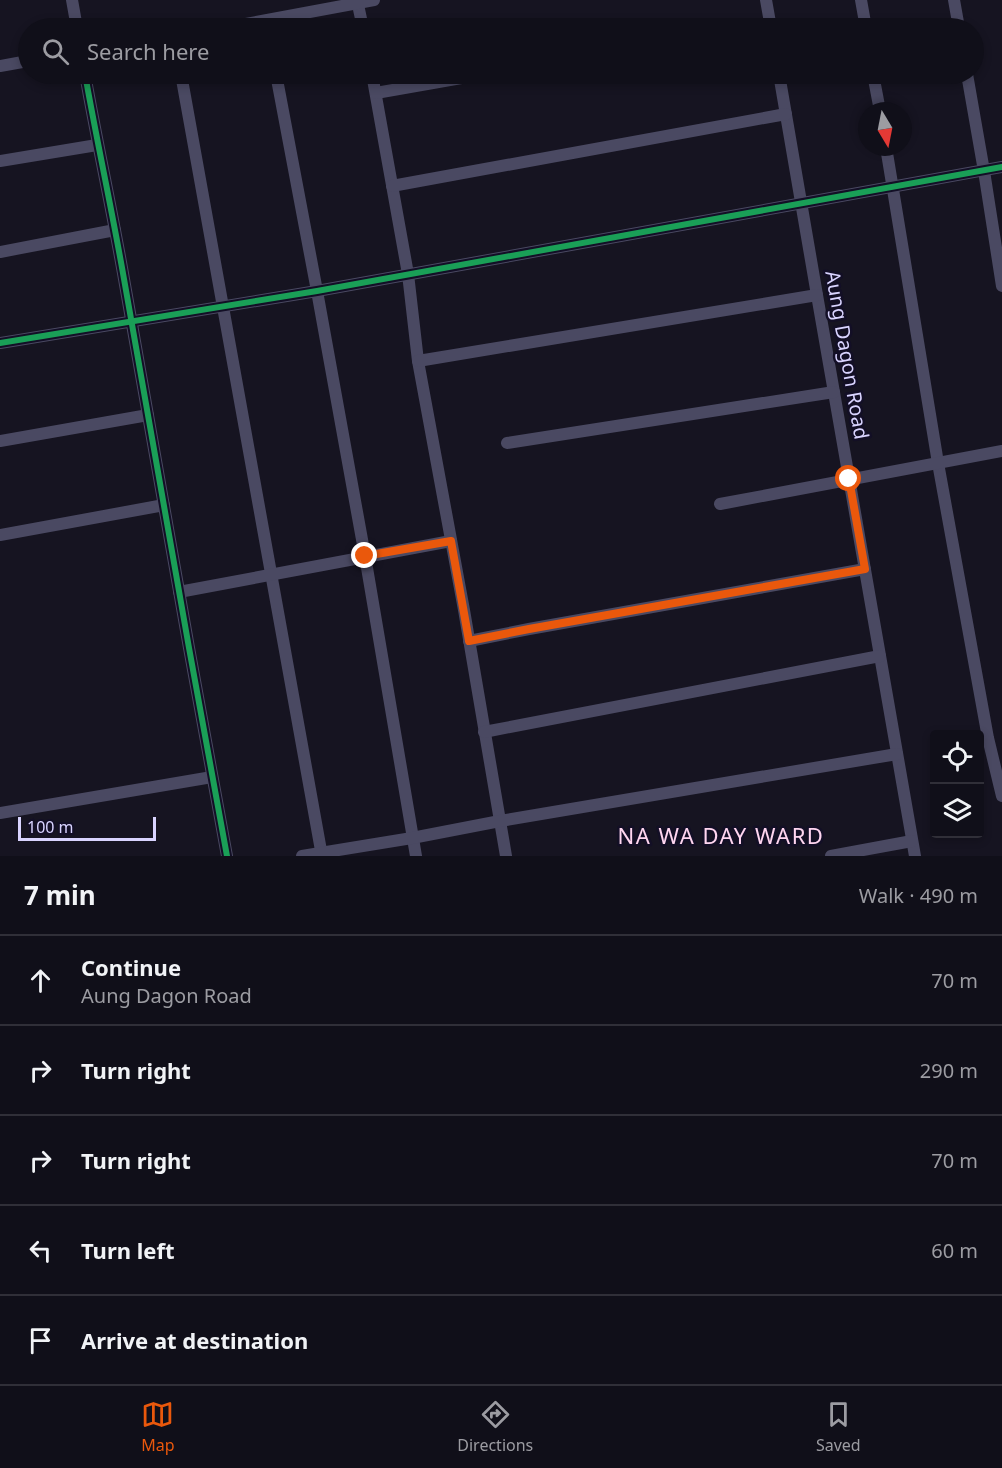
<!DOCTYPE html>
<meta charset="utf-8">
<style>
body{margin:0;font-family:"Noto Sans",sans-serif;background:#191822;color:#f1f3f6}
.controls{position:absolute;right:18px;bottom:18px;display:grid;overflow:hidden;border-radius:6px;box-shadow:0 3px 9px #0003}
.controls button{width:54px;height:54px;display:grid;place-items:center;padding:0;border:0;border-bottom:2px solid #302f38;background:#100f19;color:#f1f3f6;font:30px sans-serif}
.compass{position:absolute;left:858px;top:102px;width:54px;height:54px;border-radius:50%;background:#100f19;box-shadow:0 3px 9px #0003;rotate:170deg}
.scale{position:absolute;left:18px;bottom:15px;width:138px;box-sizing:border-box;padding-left:6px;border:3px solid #d9d4ff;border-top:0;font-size:16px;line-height:21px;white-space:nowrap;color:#d9d4ff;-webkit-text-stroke:4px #130f26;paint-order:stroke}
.stop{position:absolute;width:18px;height:18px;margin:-14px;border:4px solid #ea580c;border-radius:50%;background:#fff}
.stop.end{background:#ea580c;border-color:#fff;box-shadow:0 2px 6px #0008}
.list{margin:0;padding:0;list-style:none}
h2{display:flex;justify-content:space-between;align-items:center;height:78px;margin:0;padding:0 24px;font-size:26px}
h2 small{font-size:20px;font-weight:400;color:#9c9ca2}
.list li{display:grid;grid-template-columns:39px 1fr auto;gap:18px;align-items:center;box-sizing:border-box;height:90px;padding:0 24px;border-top:2px solid #302f38}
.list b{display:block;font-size:22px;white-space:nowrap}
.list p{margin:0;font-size:20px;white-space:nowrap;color:#9c9ca2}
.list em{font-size:20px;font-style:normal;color:#9c9ca2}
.icon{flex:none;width:33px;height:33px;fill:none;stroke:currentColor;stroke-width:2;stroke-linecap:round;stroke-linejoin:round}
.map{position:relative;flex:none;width:1002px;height:856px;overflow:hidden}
.search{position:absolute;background:#100f19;box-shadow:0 3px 9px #0003;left:18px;right:18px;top:18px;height:66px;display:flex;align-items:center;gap:15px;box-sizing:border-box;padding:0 21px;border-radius:33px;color:#9c9ca2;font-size:22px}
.sheet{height:528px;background:#100f19}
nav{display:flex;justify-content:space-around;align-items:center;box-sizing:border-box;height:84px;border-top:2px solid #302f38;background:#100f19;font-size:16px;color:#9c9ca2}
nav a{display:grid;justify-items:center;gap:3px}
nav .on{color:#ea580c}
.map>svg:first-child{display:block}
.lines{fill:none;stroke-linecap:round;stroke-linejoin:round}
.minor{stroke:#4a4962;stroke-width:12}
.cycleway-casing{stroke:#130f26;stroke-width:10}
.cycleway{stroke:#1a9f57;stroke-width:6}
.route{stroke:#ea580c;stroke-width:8}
.labels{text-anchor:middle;stroke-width:5;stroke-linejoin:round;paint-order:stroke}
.street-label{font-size:20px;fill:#d9d4ff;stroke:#130f26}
.quarter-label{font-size:22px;letter-spacing:1.5px;fill:#ffd6f0;stroke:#130f26}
</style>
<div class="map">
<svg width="1002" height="856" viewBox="0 0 1002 856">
<rect width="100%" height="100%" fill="#161421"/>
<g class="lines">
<g class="minor">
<path d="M72 0 77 28"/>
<path d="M357 0 363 28"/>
<path d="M766 0 771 28"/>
<path d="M861 0 866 28"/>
<path d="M954 0 959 28"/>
<path d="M224 28 374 0"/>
<path d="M740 28 770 23"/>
<path d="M0 66 28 61"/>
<path d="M85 74C97 142 112 210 124 279 158 471 191 664 227 856"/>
<path d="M181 74 322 856"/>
<path d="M276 74 317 291 365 556 416 856"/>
<path d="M372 74 408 274 418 361 464 610 506 856"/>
<path d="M779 74 817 295 915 856"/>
<path d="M873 74 880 111"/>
<path d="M967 74 984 171 1002 286"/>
<path d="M376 93 484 74"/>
<path d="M886 147 938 463 988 738 1002 796"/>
<path d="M0 161 97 145"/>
<path d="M392 186 786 114"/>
<path d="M0 252 115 230"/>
<path d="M0 343 317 291 1002 167"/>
<path d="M418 361 817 295"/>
<path d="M0 441 148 415"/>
<path d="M507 443 834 392"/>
<path d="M720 504 1002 451"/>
<path d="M0 535 164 505"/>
<path d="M179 592 451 541"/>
<path d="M469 641 529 629 865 569"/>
<path d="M484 732 880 656"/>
<path d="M0 813 212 777"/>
<path d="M302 856 412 838 500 821 897 754"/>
<path d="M831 856 912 841"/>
</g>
<g class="cycleway-casing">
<g id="cycleway">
<path d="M85 74C97 142 112 210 124 279 158 471 191 664 227 856"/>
<path d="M0 343 317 291 1002 167"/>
</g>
</g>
<use href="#cycleway" class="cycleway"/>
</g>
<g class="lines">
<path class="route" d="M365 556 451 541 469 641 529 629 865 569 849 479"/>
</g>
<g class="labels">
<g class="street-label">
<text transform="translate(847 355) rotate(80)" y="7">Aung Dagon Road</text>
</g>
<g class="quarter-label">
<text x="721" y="844">NA WA DAY WARD</text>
</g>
</g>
</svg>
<div class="controls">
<button><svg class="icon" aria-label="locate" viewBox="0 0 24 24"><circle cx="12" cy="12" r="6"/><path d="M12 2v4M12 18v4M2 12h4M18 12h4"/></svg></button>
<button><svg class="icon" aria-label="layers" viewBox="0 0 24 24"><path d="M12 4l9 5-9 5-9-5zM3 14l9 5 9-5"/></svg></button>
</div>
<svg class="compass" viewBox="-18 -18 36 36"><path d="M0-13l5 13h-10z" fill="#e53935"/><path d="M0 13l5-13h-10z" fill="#9c9ca2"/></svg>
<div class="scale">100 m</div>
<div class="stop" style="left:849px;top:479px"></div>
<div class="stop end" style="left:365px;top:556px"></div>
<div class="search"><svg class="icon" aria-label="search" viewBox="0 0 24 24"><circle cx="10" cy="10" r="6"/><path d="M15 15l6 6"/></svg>Search here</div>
</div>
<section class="sheet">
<h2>7 min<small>Walk · 490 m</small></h2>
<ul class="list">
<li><svg class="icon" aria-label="ahead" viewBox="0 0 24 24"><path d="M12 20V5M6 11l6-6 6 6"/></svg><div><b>Continue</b><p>Aung Dagon Road</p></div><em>70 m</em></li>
<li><svg class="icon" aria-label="right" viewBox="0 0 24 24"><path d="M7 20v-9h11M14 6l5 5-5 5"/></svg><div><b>Turn right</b></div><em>290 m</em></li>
<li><svg class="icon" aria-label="right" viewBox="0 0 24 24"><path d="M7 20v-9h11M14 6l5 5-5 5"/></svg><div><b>Turn right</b></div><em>70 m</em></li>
<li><svg class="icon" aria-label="left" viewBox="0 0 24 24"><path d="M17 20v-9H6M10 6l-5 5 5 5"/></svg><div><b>Turn left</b></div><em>60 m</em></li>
<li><svg class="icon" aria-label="arrive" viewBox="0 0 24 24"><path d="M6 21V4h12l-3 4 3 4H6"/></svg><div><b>Arrive at destination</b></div></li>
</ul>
</section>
<nav>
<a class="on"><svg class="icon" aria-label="map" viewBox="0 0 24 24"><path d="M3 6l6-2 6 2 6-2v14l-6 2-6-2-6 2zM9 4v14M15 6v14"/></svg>Map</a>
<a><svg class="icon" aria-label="directions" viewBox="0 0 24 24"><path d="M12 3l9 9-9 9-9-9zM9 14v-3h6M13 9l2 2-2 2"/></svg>Directions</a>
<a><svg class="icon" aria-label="saved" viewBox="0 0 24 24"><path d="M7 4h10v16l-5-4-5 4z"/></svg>Saved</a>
</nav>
